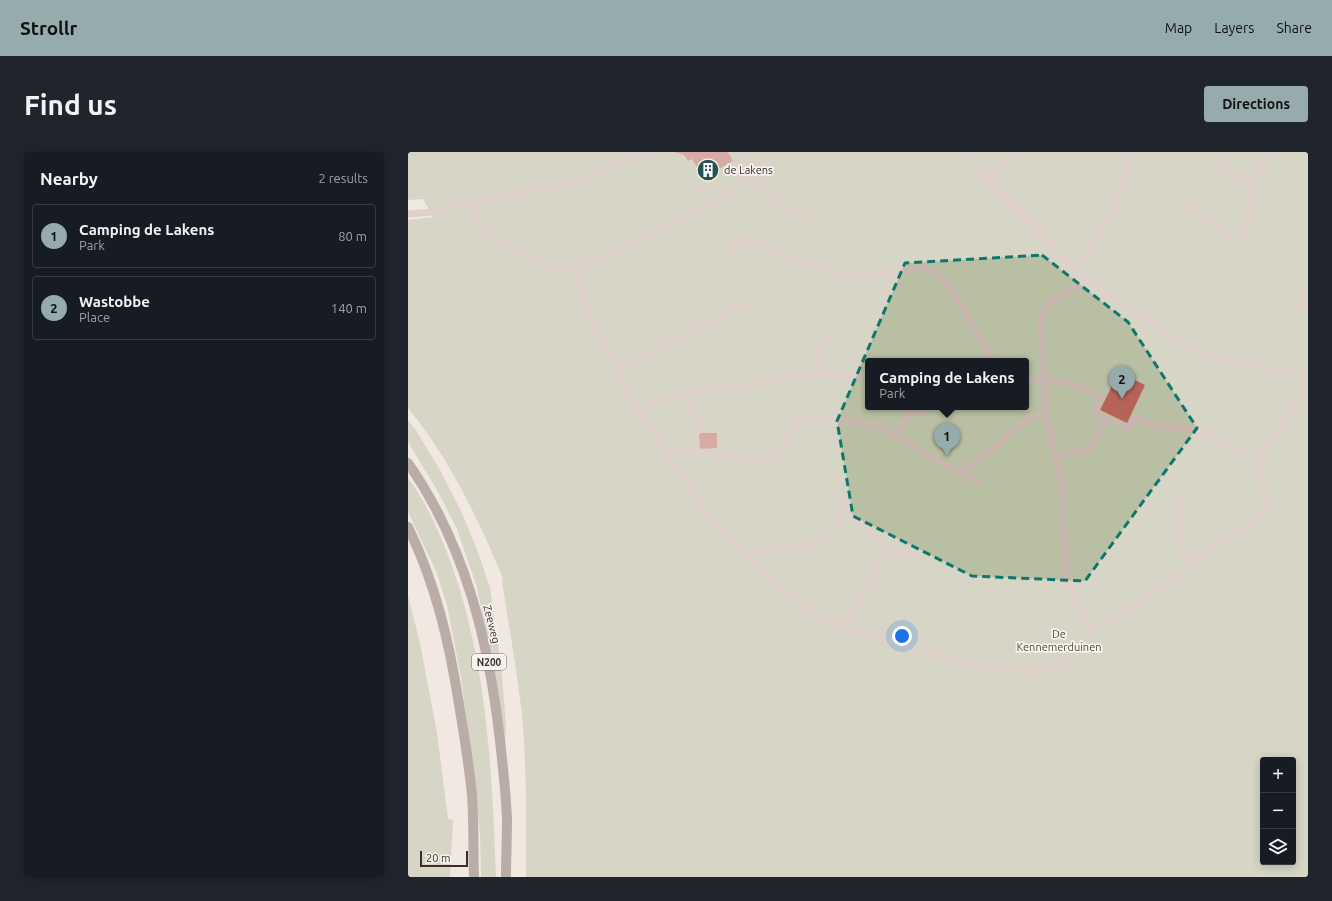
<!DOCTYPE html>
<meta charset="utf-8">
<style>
body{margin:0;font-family:Ubuntu,sans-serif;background:#20242c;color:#f1f3f6}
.controls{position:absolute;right:12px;bottom:12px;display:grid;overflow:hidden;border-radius:4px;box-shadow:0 2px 10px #0003}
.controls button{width:36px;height:36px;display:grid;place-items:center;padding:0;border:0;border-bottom:1px solid #363941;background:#171b24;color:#f1f3f6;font:20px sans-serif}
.scale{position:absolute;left:12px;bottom:10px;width:48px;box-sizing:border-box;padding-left:4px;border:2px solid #382e2c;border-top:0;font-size:11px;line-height:14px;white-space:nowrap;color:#382e2c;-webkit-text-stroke:3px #f9f2ee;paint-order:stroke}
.you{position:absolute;left:494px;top:484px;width:14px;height:14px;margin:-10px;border:3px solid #fff;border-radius:50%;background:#1a73e8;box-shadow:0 0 0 6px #1a73e833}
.badge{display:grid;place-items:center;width:26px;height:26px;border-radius:50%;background:#96acac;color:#111;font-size:13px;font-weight:700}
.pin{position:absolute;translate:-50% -33px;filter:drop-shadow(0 1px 2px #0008)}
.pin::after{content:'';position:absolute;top:21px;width:14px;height:12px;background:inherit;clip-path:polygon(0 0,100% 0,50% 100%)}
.popup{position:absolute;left:457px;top:206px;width:164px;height:52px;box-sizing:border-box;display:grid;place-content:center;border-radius:4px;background:#171b24;filter:drop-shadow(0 1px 3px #0005);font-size:13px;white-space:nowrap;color:#9ea1a6}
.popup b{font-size:15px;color:#f1f3f6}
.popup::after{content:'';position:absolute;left:50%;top:100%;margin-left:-8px;border:8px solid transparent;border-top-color:#171b24}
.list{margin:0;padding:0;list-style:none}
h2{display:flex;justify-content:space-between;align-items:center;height:52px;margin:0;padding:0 16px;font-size:17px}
h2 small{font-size:13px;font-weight:400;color:#9ea1a6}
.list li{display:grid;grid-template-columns:26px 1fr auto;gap:12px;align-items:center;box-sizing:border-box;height:64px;margin:0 8px 8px;padding:0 8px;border:1px solid #363941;border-radius:4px}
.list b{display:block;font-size:15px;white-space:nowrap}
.list p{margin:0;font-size:13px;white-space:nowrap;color:#9ea1a6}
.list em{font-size:13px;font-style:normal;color:#9ea1a6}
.icon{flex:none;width:22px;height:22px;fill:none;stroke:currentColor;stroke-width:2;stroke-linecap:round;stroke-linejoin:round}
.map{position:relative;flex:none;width:900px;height:725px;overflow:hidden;border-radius:4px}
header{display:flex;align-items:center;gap:24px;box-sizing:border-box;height:56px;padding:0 20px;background:#96acac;color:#111}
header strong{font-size:19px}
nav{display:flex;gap:22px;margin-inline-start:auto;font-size:14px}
.intro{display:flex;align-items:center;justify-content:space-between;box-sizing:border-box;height:96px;padding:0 24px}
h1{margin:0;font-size:28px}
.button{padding:10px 18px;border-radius:4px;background:#96acac;color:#111;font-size:14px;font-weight:700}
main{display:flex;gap:24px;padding:0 24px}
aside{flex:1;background:#171b24;border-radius:4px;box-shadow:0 2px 10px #0003}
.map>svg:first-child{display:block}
.green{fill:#b9bfa3;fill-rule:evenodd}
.building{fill:#b86358}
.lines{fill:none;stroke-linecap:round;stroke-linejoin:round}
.service{stroke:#c8b7ae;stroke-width:7}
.primary{stroke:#78645f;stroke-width:10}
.marked{fill:none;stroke:#0f766e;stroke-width:3;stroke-dasharray:8 5;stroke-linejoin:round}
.labels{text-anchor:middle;stroke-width:3.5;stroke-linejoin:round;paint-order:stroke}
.shield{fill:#f9f2ee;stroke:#726966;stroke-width:1}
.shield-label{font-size:10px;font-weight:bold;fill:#382e2c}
.poi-label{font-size:11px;fill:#382e2c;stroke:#f9f2ee;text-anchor:start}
.street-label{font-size:11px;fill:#382e2c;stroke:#f9f2ee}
.park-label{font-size:11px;fill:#4c5332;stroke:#f9f2ee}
</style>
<header>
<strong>Strollr</strong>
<nav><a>Map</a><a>Layers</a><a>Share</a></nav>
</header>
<div class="intro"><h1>Find us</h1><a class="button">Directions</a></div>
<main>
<aside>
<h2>Nearby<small>2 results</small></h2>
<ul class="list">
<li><span class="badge">1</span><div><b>Camping de Lakens</b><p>Park</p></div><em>80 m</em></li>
<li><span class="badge">2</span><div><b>Wastobbe</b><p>Place</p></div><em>140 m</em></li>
</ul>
</aside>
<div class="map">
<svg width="900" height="725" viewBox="0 0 900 725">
<rect width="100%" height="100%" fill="#f1e8e2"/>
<g class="green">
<path d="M0 0H900V725H118C118 671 119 617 114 563 109 519 101 474 94 430L95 426C69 365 42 307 0 256V68L25 65 15 47 0 48ZM460 209H618V255H460ZM855 608H885V710H855Z"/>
<path d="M0 268 7 277 32 318 53 359 70 400 82 436 93 513 98 574 97 602 85 519 69 435 49 377 29 338 0 290Z"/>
<path d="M0 326C18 350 29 376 40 403 79 506 84 617 88 725H73L72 682 66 622 53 525 39 453 28 419 0 360Z"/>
<path d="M0 444 12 491 29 581 40 667 45 668 42 725H0Z"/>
</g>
<g class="building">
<path d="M267 0H320L325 9 295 26 284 7 280 9 276 3Z"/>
<path d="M711 220 737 233 719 271 692 258Z"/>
<path d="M291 281H309V296L292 297Z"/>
</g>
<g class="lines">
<g class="service">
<path d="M556 0 579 26 602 9 608 0"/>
<path d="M805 0 823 19 845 33 863 0"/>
<path d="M337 21 349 29 356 43 399 66"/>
<path d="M579 26 667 118 728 162 800 205 887 222 900 229"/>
<path d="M57 51 92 87 107 100 141 114 156 118 166 117 300 55 331 32 340 14 333 0"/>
<path d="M781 52 825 90 838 79 845 33"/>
<path d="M0 62 24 60 57 51 155 32 242 0"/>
<path d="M323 97 338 85 416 119 450 125 487 119 516 116 534 126 552 151 583 204 588 209"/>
<path d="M166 117 174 136 182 162 218 237 259 298 296 361 350 416 413 467 447 481 523 502 593 518 636 520 660 507 680 488 683 477 698 471 729 450 752 438 795 402 840 375 858 361 853 311 859 292 900 234"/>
<path d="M667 118 706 62 724 0"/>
<path d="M681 128 643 149 633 162 635 217 639 265 655 337 654 378 658 397V425L673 462 683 477"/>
<path d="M890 158 900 144"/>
<path d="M208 216 267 188 337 151"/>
<path d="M405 221C408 207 412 195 422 184"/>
<path d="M618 228C650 228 664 229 692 245L687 259 701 267"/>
<path d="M279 241 282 252 293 271V277L287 281V299"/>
<path d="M230 255 285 239 335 234 405 221 460 225"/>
<path d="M502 264 518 258"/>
<path d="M488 284 502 264 501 255"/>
<path d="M259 298 287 299 321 305 339 310 357 309 367 302 391 270 408 266 439 268 477 277 529 309 572 331"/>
<path d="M648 304 681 298 695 273 701 267 720 277 729 266 750 275H764L796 278 823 298 848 301 859 292"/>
<path d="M550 320 568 310 583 299 613 272 624 265 638 263"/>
<path d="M769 348 773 367 770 383 776 400 787 409"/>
<path d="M433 358 464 381 476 406 462 429 458 442 433 475"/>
<path d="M474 400 507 403"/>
<path d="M335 401 358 397H388L420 384 430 374 435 347"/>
</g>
<g class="primary">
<path d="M0 311C58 394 81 491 92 589 95 615 98 642 99 668 99 687 98 706 98 725"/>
<path d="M0 375C28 433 41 489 51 552 56 582 61 612 64 643 66 670 65 698 66 725"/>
</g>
</g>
<path d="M0 0H900V725H0ZM634 103 720 170 789 276 677 429 564 424 445 364 429 269 497 111Z" fill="#f1e8e2" fill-opacity=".55" fill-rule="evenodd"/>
<path class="marked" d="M634 103 720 170 789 276 677 429 564 424 445 364 429 269 497 111Z"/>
<defs>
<g id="building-disc" transform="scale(1.15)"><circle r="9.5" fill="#265551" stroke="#f9f2ee"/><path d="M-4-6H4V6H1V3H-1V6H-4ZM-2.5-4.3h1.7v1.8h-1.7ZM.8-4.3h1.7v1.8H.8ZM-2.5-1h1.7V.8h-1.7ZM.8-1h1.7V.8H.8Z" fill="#fff"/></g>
</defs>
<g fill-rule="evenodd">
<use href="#building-disc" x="300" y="18"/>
</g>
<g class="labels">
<rect class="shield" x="64" y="502" width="34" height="16" rx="3"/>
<g class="shield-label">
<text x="81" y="514">N200</text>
</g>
<g class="poi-label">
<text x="316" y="22">de Lakens</text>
</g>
<g class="street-label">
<text transform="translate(84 472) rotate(76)" y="4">Zeeweg</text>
</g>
<g class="park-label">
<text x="651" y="486">De<tspan x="651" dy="13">Kennemerduinen</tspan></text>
</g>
</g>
</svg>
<div class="controls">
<button>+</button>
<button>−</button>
<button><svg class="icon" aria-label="layers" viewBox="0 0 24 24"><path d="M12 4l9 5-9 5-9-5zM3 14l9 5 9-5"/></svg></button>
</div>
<div class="scale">20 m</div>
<div class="you"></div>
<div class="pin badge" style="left:539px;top:304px">1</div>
<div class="popup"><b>Camping de Lakens</b>Park</div>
<div class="pin badge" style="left:714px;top:247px">2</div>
</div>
</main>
